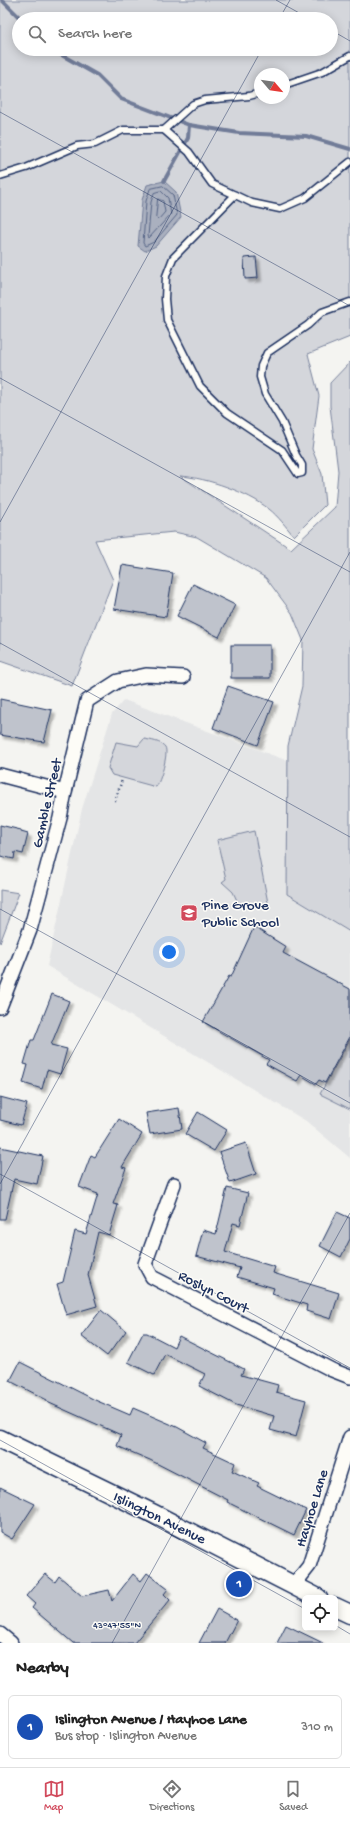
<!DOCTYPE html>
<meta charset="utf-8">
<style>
body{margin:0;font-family:"Gochi Hand",sans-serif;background:#f6f6f6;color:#222}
.controls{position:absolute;right:12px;bottom:12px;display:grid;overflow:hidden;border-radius:6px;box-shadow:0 2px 10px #0003}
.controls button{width:36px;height:36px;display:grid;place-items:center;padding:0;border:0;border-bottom:1px solid #e0e0e0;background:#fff;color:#222;font:20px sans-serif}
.compass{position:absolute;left:254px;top:68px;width:36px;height:36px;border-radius:50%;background:#fff;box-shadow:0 2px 10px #0003;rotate:119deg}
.you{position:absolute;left:169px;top:952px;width:14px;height:14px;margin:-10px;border:3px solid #fff;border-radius:50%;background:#1a73e8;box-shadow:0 0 0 6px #1a73e833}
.badge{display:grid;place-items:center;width:26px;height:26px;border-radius:50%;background:#d1495b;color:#fff;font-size:13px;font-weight:700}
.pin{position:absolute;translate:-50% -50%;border:2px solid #fff;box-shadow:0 1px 4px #0006}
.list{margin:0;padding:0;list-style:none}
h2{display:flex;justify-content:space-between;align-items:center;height:52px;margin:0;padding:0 16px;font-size:17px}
h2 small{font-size:13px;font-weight:400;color:#767676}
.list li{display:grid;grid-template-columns:26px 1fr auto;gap:12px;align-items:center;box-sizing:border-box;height:64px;margin:0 8px 8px;padding:0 8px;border:1px solid #e0e0e0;border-radius:6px}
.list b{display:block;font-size:15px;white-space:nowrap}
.list p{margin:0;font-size:13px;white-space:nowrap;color:#767676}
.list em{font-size:13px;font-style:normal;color:#767676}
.icon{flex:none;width:22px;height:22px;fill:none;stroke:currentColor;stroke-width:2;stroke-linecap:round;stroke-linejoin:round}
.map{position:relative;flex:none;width:350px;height:1643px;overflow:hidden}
.search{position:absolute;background:#fff;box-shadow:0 2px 10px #0003;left:12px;right:12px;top:12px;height:44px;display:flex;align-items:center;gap:10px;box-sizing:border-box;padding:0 14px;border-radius:22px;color:#767676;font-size:15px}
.sheet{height:124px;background:#fff}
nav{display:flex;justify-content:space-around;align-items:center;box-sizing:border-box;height:56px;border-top:1px solid #e0e0e0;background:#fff;font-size:11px;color:#767676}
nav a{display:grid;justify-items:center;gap:2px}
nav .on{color:#d1495b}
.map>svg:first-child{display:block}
.built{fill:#e4e5e6}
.green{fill:#d4d6db;stroke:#78829c;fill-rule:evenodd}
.water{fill:#aab0bf;stroke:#717c98}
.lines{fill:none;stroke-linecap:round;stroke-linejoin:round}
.shore{stroke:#546385;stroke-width:1}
.stream{stroke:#717c98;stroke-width:4}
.building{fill:#bfc3cc;stroke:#1b2f5e;filter:url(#shadow)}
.lane-casing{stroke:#1b2f5e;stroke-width:9}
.street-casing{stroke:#1b2f5e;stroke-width:16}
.secondary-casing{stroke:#1b2f5e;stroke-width:21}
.path{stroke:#1b2f5e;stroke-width:2.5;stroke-dasharray:1 3;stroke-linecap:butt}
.lane{stroke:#fdfcf7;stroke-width:6}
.street{stroke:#fdfcf7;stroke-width:13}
.secondary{stroke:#fdfcf7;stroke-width:18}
.ticks{fill:none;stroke:#1b2f5e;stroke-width:1;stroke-opacity:0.45}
.labels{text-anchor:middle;stroke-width:3;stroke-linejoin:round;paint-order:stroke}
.street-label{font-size:15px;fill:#1b2f5e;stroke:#fdfcf7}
.poi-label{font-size:15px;fill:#1b2f5e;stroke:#fdfcf7;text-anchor:start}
.ticks-label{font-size:10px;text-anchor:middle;fill:#1b2f5e;stroke:#fdfcf7;stroke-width:3;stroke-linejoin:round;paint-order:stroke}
</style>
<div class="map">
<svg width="350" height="1643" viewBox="0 0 350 1643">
<defs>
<filter id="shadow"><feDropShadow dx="3.5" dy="3.5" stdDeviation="1" flood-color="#0004"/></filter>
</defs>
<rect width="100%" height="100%" fill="#f4f4f1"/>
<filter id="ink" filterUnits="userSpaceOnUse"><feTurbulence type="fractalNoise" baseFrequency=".025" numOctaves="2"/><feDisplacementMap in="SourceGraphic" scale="8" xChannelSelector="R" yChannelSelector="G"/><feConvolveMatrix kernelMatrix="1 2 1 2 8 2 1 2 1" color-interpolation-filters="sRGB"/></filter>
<g filter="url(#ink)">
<path class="built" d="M124 700 288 761 287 894 350 932V1158L306 1121 47 966 82 809 112 714Z"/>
<g class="green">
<path d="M0 0H350V337L308 354 319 396 312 449 322 474 325 505 294 536C286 527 278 516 269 509 247 492 208 478 180 476L291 549 335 507 338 471 330 406V383L350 362V932L287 894 288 746 302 686 303 640 292 613 266 578 197 537 174 532 95 540 113 580 72 686 0 661ZM19 19H331V49H19ZM260 74H284V98H260Z"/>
<path d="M144 739C150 740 162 742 165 747 169 753 160 782 156 787L112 775 108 768 116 742 138 746Z"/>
<path d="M254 831 268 903 240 907 233 892 222 882 226 879 217 840Z"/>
<path d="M0 890 19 893 0 943Z"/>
<path d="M350 1039V1109L320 1094Z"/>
</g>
<path class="water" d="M164 181 176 192 181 217 156 246 145 251 138 246 142 200 147 185Z"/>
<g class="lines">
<g class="shore">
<path d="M163 186 173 195 177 215 154 242 145 246 143 243 146 201 150 189Z"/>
<path d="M161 191 168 198 171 214 149 238 148 236 151 202 154 193Z"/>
<path d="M158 199 163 201 165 212 158 220 156 218Z"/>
</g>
<g class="stream">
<path d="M2 0 21 19"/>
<path d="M51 49 97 75 121 99 189 125 239 133 306 136 350 149"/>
<path d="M164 181 188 138 189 125"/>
</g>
</g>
<g class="building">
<path d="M256 257 258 278 245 279 244 258Z"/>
<path d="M122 565 173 573 166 617 114 609Z"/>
<path d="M193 584 235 605 219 637 177 616Z"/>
<rect x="231" y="645" width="39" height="33"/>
<path d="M228 686 274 702 258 745 213 728Z"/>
<path d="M0 699 52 710 44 742 0 735Z"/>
<path d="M0 825 21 830V832L28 834 23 854 15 852 14 859 0 856Z"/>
<path d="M254 927 286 947 283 953 350 989V1037L325 1083 319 1080 316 1084 301 1075 297 1081 266 1064 269 1060 203 1022 229 976 231 977Z"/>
<path d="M52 994 69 1001 51 1045 67 1049 60 1074 47 1070 42 1089 23 1083 28 1065 24 1064 31 1040H34Z"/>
<path d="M0 1097 27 1104 21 1125 0 1120Z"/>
<path d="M179 1108 182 1129 150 1134 146 1113Z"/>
<path d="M198 1112 227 1130 214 1151 185 1134Z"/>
<path d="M119 1119 142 1134 122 1167 126 1168 113 1204 118 1205 109 1235 98 1232 88 1275 97 1306 66 1315 57 1284 63 1282 75 1231 86 1234 98 1194 79 1187 91 1155 95 1157Z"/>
<path d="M246 1143 256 1174 230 1183 219 1152Z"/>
<path d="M0 1147 43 1156 37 1184 14 1179 5 1219H0Z"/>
<path d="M227 1188 248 1193 240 1225 233 1223 225 1252 275 1267 273 1273 339 1293 331 1319 306 1311 307 1305 272 1294 274 1288 237 1277 240 1268 196 1256 203 1230 216 1234Z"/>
<path d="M337 1212 350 1218V1239L341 1257 320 1246Z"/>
<path d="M101 1310 126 1331 107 1356 81 1336Z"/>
<path d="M143 1333H147L174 1347 179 1336 244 1369 241 1375 278 1385 276 1392 306 1400 296 1437 270 1430 274 1416 236 1405 199 1386 205 1374 165 1354 154 1375 128 1362Z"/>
<path d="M20 1362 95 1400 130 1415 133 1408 177 1427 206 1443 203 1448 235 1463 232 1471 259 1483 257 1486 306 1510 294 1535 227 1502 228 1500 150 1460 117 1446 121 1435 47 1402V1400L10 1381Z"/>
<path d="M0 1487 35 1504 12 1539 0 1532Z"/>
<path d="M147 1573 168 1589 164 1594 170 1600 134 1643H73L32 1608 35 1604 26 1596 45 1574 55 1582 59 1576 82 1596 109 1590 112 1601 133 1574 141 1581Z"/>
<path d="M217 1609 237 1620 225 1643H199Z"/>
<path d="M286 1625 323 1643H277Z"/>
</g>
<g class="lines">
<g class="lane-casing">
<g id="lane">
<path d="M284 85 322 72 350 56"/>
<path d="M164 130 193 104 205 100 249 96 260 93"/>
<path d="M0 176 26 168 77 146 95 144 123 130H164L189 152 212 184 252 203 280 209 305 198 350 162"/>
<path d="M235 195 173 258 166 276 165 299 167 320 200 386 227 413 282 450 298 474 302 473V465L296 455 282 422 265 394 260 377 261 366 267 353 308 325 322 312 350 302"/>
</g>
</g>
<g class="street-casing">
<g id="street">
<path d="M0 775 65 792"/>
<path d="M0 1007 30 930 60 818 65 792 87 701 118 681 146 675 183 677"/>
<path d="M174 1184 145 1264 152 1277 332 1370 350 1377"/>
<path d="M294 1585 309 1566 350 1437"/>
<path d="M0 1634 11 1643"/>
</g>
</g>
<g class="secondary-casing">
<g id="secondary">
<path d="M0 1439 154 1514 318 1598"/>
<path d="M335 1607 350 1614"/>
</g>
</g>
<path class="path" d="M115 801 122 780"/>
<use href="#lane" class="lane"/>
<use href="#street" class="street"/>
<use href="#secondary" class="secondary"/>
</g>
</g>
<path class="ticks" d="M276 0 310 19M279 19 290 0M331 30 350 41M0 112 350 306M0 378 350 572M0 522 262 49M0 643 350 837M0 909 350 1103M0 1174 350 1368M0 1184 350 552M0 1440 305 1609M335 1625 350 1634M112 1643 350 1213"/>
<defs>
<g id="school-square" transform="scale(0.9)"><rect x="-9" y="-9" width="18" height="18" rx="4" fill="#d1495b" stroke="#fdfcf7"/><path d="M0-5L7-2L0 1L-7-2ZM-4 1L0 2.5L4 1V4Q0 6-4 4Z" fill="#fff"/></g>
</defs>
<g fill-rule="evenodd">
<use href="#school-square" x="189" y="913"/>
</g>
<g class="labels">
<g class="street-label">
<text transform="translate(46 803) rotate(-77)" y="5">Gamble Street</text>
<text transform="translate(214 1291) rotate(27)" y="5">Roslyn Court</text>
<text transform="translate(311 1508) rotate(-73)" y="5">Hayhoe Lane</text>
<text transform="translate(160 1517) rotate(26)" y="5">Islington Avenue</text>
</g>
<g class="poi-label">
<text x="202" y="909">Pine Grove<tspan x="202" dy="17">Public School</tspan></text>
</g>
</g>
<g class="ticks-label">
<text x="117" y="1628">43°47'55"N</text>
</g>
</svg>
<div class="controls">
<button><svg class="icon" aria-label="locate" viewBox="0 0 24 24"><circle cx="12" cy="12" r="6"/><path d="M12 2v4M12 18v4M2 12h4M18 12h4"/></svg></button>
</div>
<svg class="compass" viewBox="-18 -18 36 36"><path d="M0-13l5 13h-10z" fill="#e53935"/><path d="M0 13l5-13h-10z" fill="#767676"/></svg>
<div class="you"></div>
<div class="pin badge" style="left:239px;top:1584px;background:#1a4fb4">1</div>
<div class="search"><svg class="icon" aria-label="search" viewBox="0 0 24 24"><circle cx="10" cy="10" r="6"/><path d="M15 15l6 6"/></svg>Search here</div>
</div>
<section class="sheet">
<h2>Nearby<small></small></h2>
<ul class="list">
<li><span class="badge" style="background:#1a4fb4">1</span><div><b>Islington Avenue / Hayhoe Lane</b><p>Bus stop · Islington Avenue</p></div><em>310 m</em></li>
</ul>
</section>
<nav>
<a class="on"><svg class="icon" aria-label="map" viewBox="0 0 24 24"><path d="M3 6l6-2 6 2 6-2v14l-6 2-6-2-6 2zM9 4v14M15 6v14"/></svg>Map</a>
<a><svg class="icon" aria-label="directions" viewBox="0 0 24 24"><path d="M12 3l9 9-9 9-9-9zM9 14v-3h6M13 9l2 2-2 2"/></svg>Directions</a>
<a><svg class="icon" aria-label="saved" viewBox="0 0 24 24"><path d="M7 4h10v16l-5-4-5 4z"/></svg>Saved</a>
</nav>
